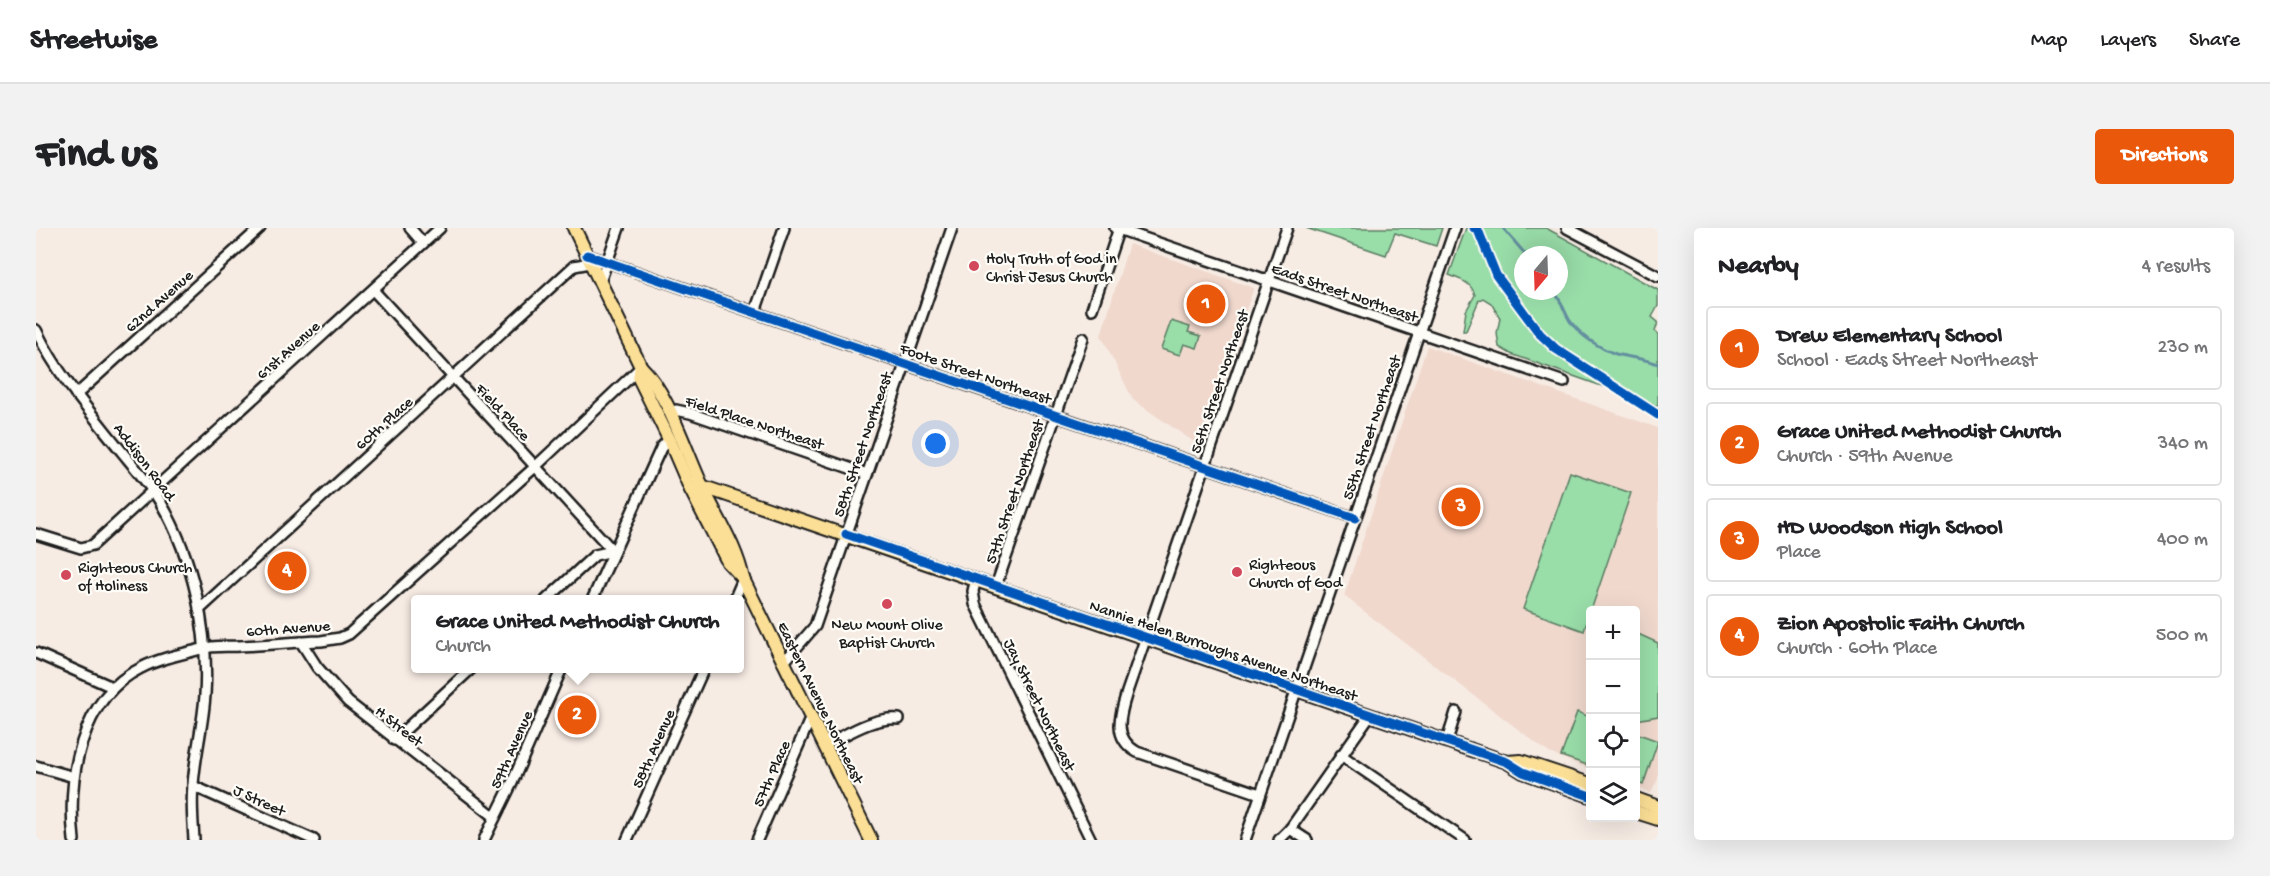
<!DOCTYPE html>
<meta charset="utf-8">
<style>
body{margin:0;font-family:"Gochi Hand",sans-serif;background:#f2f2f2;color:#202124}
.controls{position:absolute;right:18px;bottom:18px;display:grid;overflow:hidden;border-radius:6px;box-shadow:0 6px 24px #0002}
.controls button{width:54px;height:54px;display:grid;place-items:center;padding:0;border:0;border-bottom:2px solid #e0e0e0;background:#fff;color:#202124;font:30px sans-serif}
.compass{position:absolute;left:1478px;top:18px;width:54px;height:54px;border-radius:50%;background:#fff;box-shadow:0 6px 24px #0002;rotate:199deg}
.you{position:absolute;left:900px;top:216px;width:21px;height:21px;margin:-15px;border:4px solid #fff;border-radius:50%;background:#1a73e8;box-shadow:0 0 0 9px #1a73e833}
.badge{display:grid;place-items:center;width:39px;height:39px;border-radius:50%;background:#ea580c;color:#fff;font-size:20px;font-weight:700}
.pin{position:absolute;translate:-50% -50%;border:3px solid #fff;box-shadow:0 2px 6px #0006}
.popup{position:absolute;left:375px;top:367px;width:333px;height:78px;box-sizing:border-box;display:grid;place-content:center;border-radius:6px;background:#fff;filter:drop-shadow(0 2px 4px #0005);font-size:20px;white-space:nowrap;color:#757577}
.popup b{font-size:22px;color:#202124}
.popup::after{content:'';position:absolute;left:50%;top:100%;margin-left:-12px;border:12px solid transparent;border-top-color:#fff}
.list{margin:0;padding:0;list-style:none}
h2{display:flex;justify-content:space-between;align-items:center;height:78px;margin:0;padding:0 24px;font-size:26px}
h2 small{font-size:20px;font-weight:400;color:#757577}
.list li{display:grid;grid-template-columns:39px 1fr auto;gap:18px;align-items:center;box-sizing:border-box;height:84px;margin:0 12px 12px;padding:0 12px;border:2px solid #e0e0e0;border-radius:6px}
.list b{display:block;font-size:22px;white-space:nowrap}
.list p{margin:0;font-size:20px;white-space:nowrap;color:#757577}
.list em{font-size:20px;font-style:normal;color:#757577}
.icon{flex:none;width:33px;height:33px;fill:none;stroke:currentColor;stroke-width:2;stroke-linecap:round;stroke-linejoin:round}
.map{position:relative;flex:none;width:1622px;height:612px;overflow:hidden;border-radius:6px}
header{display:flex;align-items:center;gap:36px;box-sizing:border-box;height:84px;padding:0 30px;background:#fff;border-bottom:2px solid #e0e0e0}
header strong{font-size:28px}
nav{display:flex;gap:33px;margin-inline-start:auto;font-size:21px}
.intro{display:flex;align-items:center;justify-content:space-between;box-sizing:border-box;height:144px;padding:0 36px}
h1{margin:0;font-size:42px}
.button{padding:15px 27px;border-radius:6px;background:#ea580c;color:#fff;font-size:21px;font-weight:700}
main{display:flex;gap:36px;padding:0 36px}
aside{flex:1;background:#fff;border-radius:6px;box-shadow:0 6px 24px #0002}
.map>svg:first-child{display:block}
.built{fill:#f0d8cd}
.green{fill:#99dda9;stroke:#5a7c62;stroke-width:1.5;fill-rule:evenodd}
.lines{fill:none;stroke-linecap:round;stroke-linejoin:round}
.stream{stroke:#638f9e;stroke-width:3}
.minor-casing{stroke:#1c1c1c;stroke-width:14}
.major-casing{stroke:#1c1c1c;stroke-width:16}
.minor{stroke:#fdfcf7;stroke-width:9}
.major{stroke:#fbdf96;stroke-width:12}
.cycleway-casing{stroke:#fdfcf7;stroke-width:13}
.cycleway{stroke:#0057b8;stroke-width:9}
.poi-dot{fill:#d1495b;stroke:#fdfcf7;stroke-width:2}
.labels{text-anchor:middle;stroke-width:4.5;stroke-linejoin:round;paint-order:stroke}
.poi-label{font-size:16px;fill:#1c1c1c;stroke:#fdfcf7;text-anchor:start}
.street-label{font-size:16px;fill:#1c1c1c;stroke:#fdfcf7}
</style>
<header>
<strong>Streetwise</strong>
<nav><a>Map</a><a>Layers</a><a>Share</a></nav>
</header>
<div class="intro"><h1>Find us</h1><a class="button">Directions</a></div>
<main>
<div class="map">
<svg width="1622" height="612" viewBox="0 0 1622 612">
<rect width="100%" height="100%" fill="#f7ece4"/>
<filter id="ink" filterUnits="userSpaceOnUse"><feTurbulence type="fractalNoise" baseFrequency=".0167" numOctaves="2"/><feDisplacementMap in="SourceGraphic" scale="12" xChannelSelector="R" yChannelSelector="G"/><feConvolveMatrix kernelMatrix="1 2 1 2 8 2 1 2 1" color-interpolation-filters="sRGB"/></filter>
<g filter="url(#ink)">
<g class="built">
<path d="M1093 16 1218 60 1161 216 1097 172 1065 107Z"/>
<path d="M1391 118 1622 200V551L1615 565 1600 559V382H1554V541L1513 525 1308 368Z"/>
</g>
<g class="green">
<path d="M1270 0H1406L1400 18 1359 5 1350 27Z"/>
<path d="M1430 0H1510L1622 62V78L1616 89 1622 94 1619 104 1622 106V178L1475 126 1463 119 1461 105 1464 90 1455 75 1447 70 1443 72 1430 103H1427L1430 83 1439 67C1435 54 1425 52 1413 47ZM1487 27H1523V63H1487Z"/>
<path d="M1135 93 1154 99 1152 104 1165 108 1161 120 1148 116 1144 127 1125 121Z"/>
<path d="M1534 244 1595 265 1548 403 1487 381Z"/>
<path d="M1600 405 1622 415V488L1600 492Z"/>
<path d="M1541 484 1554 489V538L1525 528Z"/>
<path d="M1600 505 1622 513 1607 557 1600 554Z"/>
</g>
<g class="lines">
<g class="stream">
<path d="M1467 0 1490 27"/>
<path d="M1518 63C1525 72 1528 83 1534 93 1545 108 1563 120 1580 126 1595 130 1608 130 1622 136"/>
</g>
<g class="minor-casing">
<g id="minor">
<path d="M374 0 387 15"/>
<path d="M1079 0 1528 154"/>
<path d="M1531 0 1622 48"/>
<path d="M551 27 1319 290"/>
<path d="M564 54 583 0"/>
<path d="M337 62 577 323"/>
<path d="M1056 81 1083 0"/>
<path d="M719 84 748 0"/>
<path d="M0 102C22 148 55 185 86 224 100 241 114 257 125 275 157 330 173 403 169 467 167 498 159 527 157 557 155 576 157 594 158 612"/>
<path d="M40 167 224 0"/>
<path d="M633 184 640 182 654 185 831 246"/>
<path d="M0 306 45 320 57 317 404 0"/>
<path d="M940 351 937 363 939 376 1055 612"/>
<path d="M960 358 1047 110"/>
<path d="M510 372 559 327 577 323"/>
<path d="M556 372 625 220 633 211"/>
<path d="M698 372 707 351"/>
<path d="M163 382 538 38 554 35"/>
<path d="M265 414 281 439 312 474 459 589"/>
<path d="M0 425 76 459"/>
<path d="M748 434 779 398 916 0"/>
<path d="M358 512 436 440"/>
<path d="M1411 513 1420 484"/>
<path d="M789 517C812 506 836 489 863 491"/>
<path d="M1305 527 1429 612"/>
<path d="M0 538 38 549"/>
<path d="M157 558 278 612"/>
<path d="M1224 566 1101 524C1076 510 1084 486 1091 464L1251 0"/>
<path d="M1254 601 1271 612"/>
<path d="M38 612C31 550 44 470 105 440 124 430 146 426 166 421 177 417 191 419 203 418 230 417 258 414 285 413L304 410 313 406 499 239 605 139"/>
<path d="M448 612 476 555 526 440"/>
<path d="M591 612 668 440"/>
<path d="M721 612 775 489"/>
<path d="M1209 612 1419 0"/>
<path d="M1243 612 1254 601 1334 487"/>
</g>
</g>
<g class="major-casing">
<g id="major">
<path d="M538 0 605 139C631 163 650 224 666 258 680 289 700 317 707 351L835 612"/>
<path d="M605 139 603 150 633 211 655 262 692 334 707 350"/>
<path d="M655 262 668 259 1471 534 1487 544 1554 568"/>
<path d="M1471 534 1485 533 1554 556"/>
<path d="M1600 571 1622 579"/>
<path d="M1600 584 1622 591"/>
</g>
</g>
<use href="#minor" class="minor"/>
<use href="#major" class="major"/>
<g class="cycleway-casing">
<g id="cycleway">
<path d="M1438 0 1442 2 1460 47 1504 106 1520 121 1622 187"/>
<path d="M551 27 1319 290"/>
<path d="M810 306 1471 534 1487 544 1554 568"/>
</g>
</g>
<use href="#cycleway" class="cycleway"/>
</g>
</g>
<g class="poi-dot">
<circle cx="938" cy="38" r="6"/>
<circle cx="1201" cy="344" r="6"/>
<circle cx="30" cy="347" r="6"/>
<circle cx="851" cy="376" r="6"/>
</g>
<g class="labels">
<g class="poi-label">
<text x="950" y="35">Holy Truth of God in<tspan x="950" dy="18">Christ Jesus Church</tspan></text>
<text x="1213" y="341">Righteous<tspan x="1213" dy="18">Church of God</tspan></text>
<text x="42" y="344">Righteous Church<tspan x="42" dy="18">of Holiness</tspan></text>
<text x="851" y="401" text-anchor="middle">New Mount Olive<tspan x="851" dy="18">Baptist Church</tspan></text>
</g>
<g class="street-label">
<text transform="translate(1309 63) rotate(19)" y="6">Eads Street Northeast</text>
<text transform="translate(122 72) rotate(-42)" y="6">62nd Avenue</text>
<text transform="translate(251 121) rotate(-42)" y="6">61st Avenue</text>
<text transform="translate(940 144) rotate(19)" y="6">Foote Street Northeast</text>
<text transform="translate(1182 153) rotate(-71)" y="6">56th Street Northeast</text>
<text transform="translate(468 183) rotate(47)" y="6">Field Place</text>
<text transform="translate(719 193) rotate(18)" y="6">Field Place Northeast</text>
<text transform="translate(347 194) rotate(-42)" y="6">60th Place</text>
<text transform="translate(1334 199) rotate(-71)" y="6">55th Street Northeast</text>
<text transform="translate(825 216) rotate(-71)" y="6">58th Street Northeast</text>
<text transform="translate(110 233) rotate(53)" y="6">Addison Road</text>
<text transform="translate(977 263) rotate(-71)" y="6">57th Street Northeast</text>
<text transform="translate(252 399) rotate(-4)" y="6">60th Avenue</text>
<text transform="translate(1188 421) rotate(19)" y="6">Nannie Helen Burroughs Avenue Northeast</text>
<text transform="translate(786 474) rotate(64)" y="6">Eastern Avenue Northeast</text>
<text transform="translate(1005 476) rotate(64)" y="6">Jay Street Northeast</text>
<text transform="translate(364 497) rotate(38)" y="6">H Street</text>
<text transform="translate(616 520) rotate(-66)" y="6">58th Avenue</text>
<text transform="translate(474 521) rotate(-66)" y="6">59th Avenue</text>
<text transform="translate(734 545) rotate(-66)" y="6">57th Place</text>
<text transform="translate(224 571) rotate(25)" y="6">J Street</text>
</g>
</g>
</svg>
<div class="controls">
<button>+</button>
<button>−</button>
<button><svg class="icon" aria-label="locate" viewBox="0 0 24 24"><circle cx="12" cy="12" r="6"/><path d="M12 2v4M12 18v4M2 12h4M18 12h4"/></svg></button>
<button><svg class="icon" aria-label="layers" viewBox="0 0 24 24"><path d="M12 4l9 5-9 5-9-5zM3 14l9 5 9-5"/></svg></button>
</div>
<svg class="compass" viewBox="-18 -18 36 36"><path d="M0-13l5 13h-10z" fill="#e53935"/><path d="M0 13l5-13h-10z" fill="#757577"/></svg>
<div class="you"></div>
<div class="pin badge" style="left:1170px;top:76px">1</div>
<div class="pin badge" style="left:541px;top:487px">2</div>
<div class="popup"><b>Grace United Methodist Church</b>Church</div>
<div class="pin badge" style="left:1425px;top:279px">3</div>
<div class="pin badge" style="left:251px;top:343px">4</div>
</div>
<aside>
<h2>Nearby<small>4 results</small></h2>
<ul class="list">
<li><span class="badge">1</span><div><b>Drew Elementary School</b><p>School · Eads Street Northeast</p></div><em>230 m</em></li>
<li><span class="badge">2</span><div><b>Grace United Methodist Church</b><p>Church · 59th Avenue</p></div><em>340 m</em></li>
<li><span class="badge">3</span><div><b>HD Woodson High School</b><p>Place</p></div><em>400 m</em></li>
<li><span class="badge">4</span><div><b>Zion Apostolic Faith Church</b><p>Church · 60th Place</p></div><em>500 m</em></li>
</ul>
</aside>
</main>
